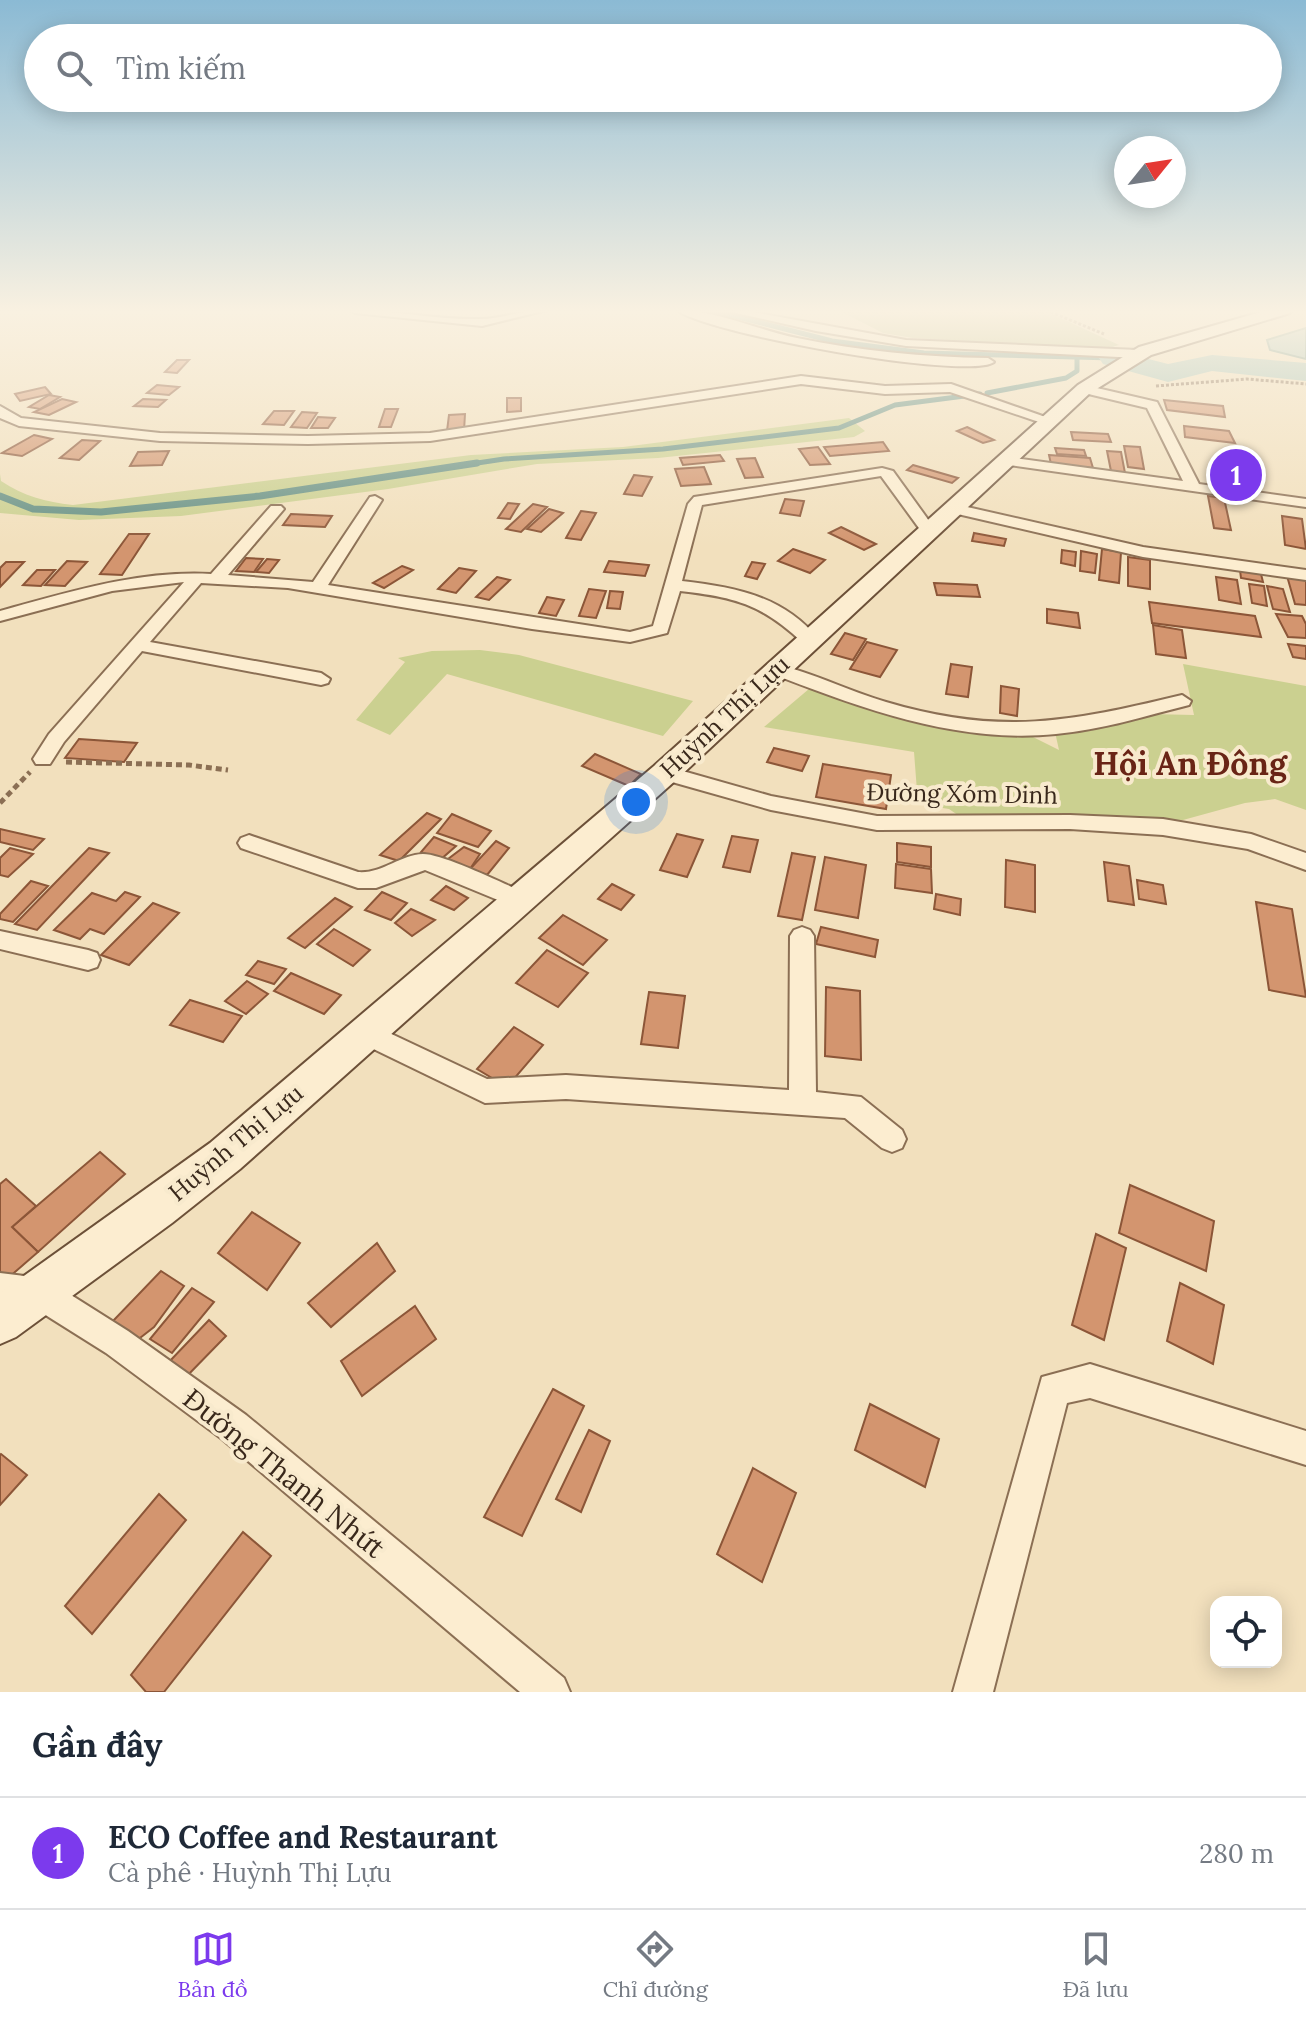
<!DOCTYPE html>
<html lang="vi">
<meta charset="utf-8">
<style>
body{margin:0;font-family:Lora,serif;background:#f6f6f7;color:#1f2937}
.controls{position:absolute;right:24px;bottom:24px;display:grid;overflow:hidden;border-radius:16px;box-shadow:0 4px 20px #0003}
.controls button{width:72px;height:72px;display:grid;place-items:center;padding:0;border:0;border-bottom:2px solid #e0e1e3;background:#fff;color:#1f2937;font:40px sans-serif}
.compass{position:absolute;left:1114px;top:136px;width:72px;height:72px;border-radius:50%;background:#fff;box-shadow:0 4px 20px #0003;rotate:60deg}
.you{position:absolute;left:636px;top:802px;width:28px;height:28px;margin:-20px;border:6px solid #fff;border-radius:50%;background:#1a73e8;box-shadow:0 0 0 12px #1a73e833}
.badge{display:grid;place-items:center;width:52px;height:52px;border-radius:50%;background:#7c3aed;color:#fff;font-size:26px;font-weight:700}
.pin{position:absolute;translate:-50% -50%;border:4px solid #fff;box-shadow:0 2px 8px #0006}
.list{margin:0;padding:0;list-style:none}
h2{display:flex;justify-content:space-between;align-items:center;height:104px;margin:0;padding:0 32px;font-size:34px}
h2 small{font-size:26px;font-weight:400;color:#747a83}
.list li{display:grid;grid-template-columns:52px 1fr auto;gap:24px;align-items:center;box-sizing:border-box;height:112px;padding:0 32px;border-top:2px solid #e0e1e3}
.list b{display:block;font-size:30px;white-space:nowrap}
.list p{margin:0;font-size:26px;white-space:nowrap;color:#747a83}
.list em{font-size:26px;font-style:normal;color:#747a83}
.icon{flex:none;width:44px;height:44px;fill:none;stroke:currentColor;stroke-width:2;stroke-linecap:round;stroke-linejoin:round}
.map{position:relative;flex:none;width:1306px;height:1692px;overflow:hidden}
.search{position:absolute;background:#fff;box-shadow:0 4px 20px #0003;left:24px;right:24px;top:24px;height:88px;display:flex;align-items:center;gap:20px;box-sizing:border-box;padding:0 28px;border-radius:44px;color:#747a83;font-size:30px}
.sheet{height:216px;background:#fff}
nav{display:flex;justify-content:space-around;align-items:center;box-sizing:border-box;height:112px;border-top:2px solid #e0e1e3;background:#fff;font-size:22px;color:#747a83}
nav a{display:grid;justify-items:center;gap:4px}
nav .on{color:#7c3aed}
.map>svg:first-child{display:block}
.green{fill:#cbd090}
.cemetery{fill:#c0c490}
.water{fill:#a1c2b7;stroke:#679185;stroke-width:2}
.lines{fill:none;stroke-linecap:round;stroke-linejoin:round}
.stream-far1{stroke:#679185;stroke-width:5}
.stream{stroke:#679185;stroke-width:7}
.river{fill:#a1c2b7;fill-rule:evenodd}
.building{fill:#d3956f;stroke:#8c5638;stroke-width:2}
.street-casing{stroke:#8b6f54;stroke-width:4}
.secondary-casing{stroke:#6c5038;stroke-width:4}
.path-far1{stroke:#8b6f54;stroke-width:3;stroke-dasharray:3 2;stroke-linecap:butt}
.path{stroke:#8b6f54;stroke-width:5;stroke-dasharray:6 4;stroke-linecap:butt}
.street{fill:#fcedd0;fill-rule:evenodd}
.secondary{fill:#fcedd0;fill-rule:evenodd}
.labels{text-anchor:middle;stroke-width:8;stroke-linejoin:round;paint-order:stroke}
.street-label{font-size:24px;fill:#39281b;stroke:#f8eacd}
.near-street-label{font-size:28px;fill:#39281b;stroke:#f8eacd}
.district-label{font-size:32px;font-weight:bold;fill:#692416;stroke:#f8eacd}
</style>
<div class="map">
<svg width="1306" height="1692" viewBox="0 0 1306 1692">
<rect width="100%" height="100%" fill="#f2e0bd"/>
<g class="green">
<path d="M849 418 865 431 854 437 658 458 537 464 388 489 181 516 79 520 0 513V474L1 481C24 496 45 502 73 505L471 455 623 447Z"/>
<path d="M480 650 519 655 693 701 663 736 447 674 390 735 356 720 405 662 398 658 432 651Z"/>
<path d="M1183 664 1306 686V810L1275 799 1245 803 1183 820 1027 816 965 820 949 809 918 804 914 752 764 727 816 683 956 726 1025 733 1059 750 1055 732 1104 713 1194 715Z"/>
</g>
<path class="cemetery" d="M838 310H1043L1119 345 1106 349 913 338 883 333Z"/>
<path class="water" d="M1306 328V359L1270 350 1267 340Z"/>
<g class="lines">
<g class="stream-far1">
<path d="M711 310 832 341 924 353 1113 358"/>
<path d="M987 393 1066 378 1077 371V357"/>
<path d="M464 465 504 459 663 449 839 428 895 405 980 394"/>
</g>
<path class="stream" d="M0 496 33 509 101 512 260 496 477 463"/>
<path class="river" d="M1113 350 1168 364 1212 355 1306 363V381L1212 371 1168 382 1103 364 1099 358 1103 352Z"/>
</g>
<g class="building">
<path d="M177 360H189L177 373 165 372Z"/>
<path d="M157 385 179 387 169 395 147 393Z"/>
<path d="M45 387 51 394 20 401 15 394Z"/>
<path d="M49 395 60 397 40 409 29 407Z"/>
<path d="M507 398H521V411L507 412Z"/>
<path d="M62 399 76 402 49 415 34 412Z"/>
<path d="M143 399 166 400 158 407 134 406Z"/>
<path d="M1164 400 1223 406 1225 417 1167 410Z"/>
<path d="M385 409H398L391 427H379Z"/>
<path d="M274 411H294L284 425 263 424Z"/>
<path d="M302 412 317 413 307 428 291 427Z"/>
<path d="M465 414 464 431H447L449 415Z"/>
<path d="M318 417 335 418 328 428H311Z"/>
<path d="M1184 426 1229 431 1235 443 1185 437Z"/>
<path d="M967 427 994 440 983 443 957 431Z"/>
<path d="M1071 432 1108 434 1111 442 1073 440Z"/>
<path d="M34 435 52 439 22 456 2 453Z"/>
<path d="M82 440 100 441 79 460 60 458Z"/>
<path d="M883 442 889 451 830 456 824 447Z"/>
<path d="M1124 446 1140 447 1144 469 1128 467Z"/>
<path d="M818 447 830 464 810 465 799 449Z"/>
<path d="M1055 448 1084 450 1086 456 1057 454Z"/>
<path d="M169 451 162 465 130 466 138 452Z"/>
<path d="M1107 451 1121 452 1125 473 1111 471Z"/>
<path d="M720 455 724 461 683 465 680 458Z"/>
<path d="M1049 455 1090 458 1093 468 1051 464Z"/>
<path d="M755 458 763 477 745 478 737 459Z"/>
<path d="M1217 462 1228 463 1234 481 1222 480Z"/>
<path d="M913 465 958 478 952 483 907 470Z"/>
<path d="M704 467 711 484 681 486 675 469Z"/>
<path d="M634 475 652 477 642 496 624 494Z"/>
<path d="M1208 496 1224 498 1231 530 1214 528Z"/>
<path d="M785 499 804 501 800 516 780 513Z"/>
<path d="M508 503 519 504 510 519 498 518Z"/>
<path d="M533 504 547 507 521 532 506 529Z"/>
<path d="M549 509 563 513 541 532 527 529Z"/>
<path d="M581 511 596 513 581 540 566 538Z"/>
<path d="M291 514 332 516 325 527 283 525Z"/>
<path d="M1282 516 1302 519 1306 549 1285 545Z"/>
<path d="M841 527 876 544 864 550 829 533Z"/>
<path d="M974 533 1006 539 1004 546 972 541Z"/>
<path d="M129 534H149L122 575 100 574Z"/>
<path d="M793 549 825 560 810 573 778 561Z"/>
<path d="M1102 549 1121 552 1119 583 1099 580Z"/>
<path d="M1062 550 1076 552 1075 566 1061 563Z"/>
<path d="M1081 551 1097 554 1095 573 1080 571Z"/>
<path d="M1128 557 1150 560V589L1128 586Z"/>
<path d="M246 558 263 559 254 572 236 571Z"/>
<path d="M267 559 279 560 269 573 256 572Z"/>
<path d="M67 561 87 562 65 586 45 585Z"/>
<path d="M609 561 649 565 645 576 604 572Z"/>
<path d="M6 562H24L0 587V568Z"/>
<path d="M752 562 765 564 757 579 745 576Z"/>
<path d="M402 566 413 570 384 588 373 583Z"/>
<path d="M459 568 476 571 456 593 438 589Z"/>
<path d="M37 570H55L41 586 23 585Z"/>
<path d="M1240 570 1261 574 1263 582 1241 578Z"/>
<path d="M1287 576 1306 578V605L1295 604Z"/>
<path d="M497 577 510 580 489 600 476 597Z"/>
<path d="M1216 577 1237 580 1241 604 1219 600Z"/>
<path d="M934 583 977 585 980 597 937 595Z"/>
<path d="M1249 584 1264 586 1267 606 1252 603Z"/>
<path d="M1267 586 1283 589 1290 612 1273 609Z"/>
<path d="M589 589 606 591 596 618 579 616Z"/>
<path d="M610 591 623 592 620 609 607 608Z"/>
<path d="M547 597 564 600 556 616 539 613Z"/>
<path d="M1149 602 1255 616 1261 637 1152 623Z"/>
<path d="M1047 609 1078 613 1080 628 1047 623Z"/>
<path d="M1276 614 1302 616 1306 624V638L1288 637Z"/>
<path d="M1153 625 1182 630 1186 658 1156 654Z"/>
<path d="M845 633 866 639 853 660 831 654Z"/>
<path d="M867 642 897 650 880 677 850 669Z"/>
<path d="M1288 644 1306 646V659L1293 657Z"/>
<path d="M951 664 972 667 968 697 946 694Z"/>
<path d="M1001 686 1019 689 1017 716 1000 713Z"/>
<path d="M79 739 137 743 124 762 65 758Z"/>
<path d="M774 748 809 756 802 771 767 762Z"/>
<path d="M595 754 641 774 629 786 582 766Z"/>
<path d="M823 764 891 775 886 809 816 797Z"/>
<path d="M427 813 441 819 399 861 380 855Z"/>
<path d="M452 814 491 831 478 847 437 833Z"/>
<path d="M0 829 44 839 33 850 0 842Z"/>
<path d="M677 834 703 840 687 877 660 870Z"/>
<path d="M732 836 758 840 750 872 723 867Z"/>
<path d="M434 837 456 846 440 860 421 852Z"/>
<path d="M496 841 509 848 487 875 470 869Z"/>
<path d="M897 843 931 847V867L897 862Z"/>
<path d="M464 847 480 854 470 869 448 859Z"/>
<path d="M10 848 33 854 8 877 0 875V858Z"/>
<path d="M89 848 109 853 37 930 15 924Z"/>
<path d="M792 853 815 857 802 920 778 916Z"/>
<path d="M825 857 866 865 858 918 815 910Z"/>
<path d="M1006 860 1035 865V912L1005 907Z"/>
<path d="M1104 862 1129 866 1134 905 1108 901Z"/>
<path d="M896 864 931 869 932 893 895 888Z"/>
<path d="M1137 880 1163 885 1166 904 1139 899Z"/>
<path d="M31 881 48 886 13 922 0 919V914Z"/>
<path d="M612 884 634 895 621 910 598 899Z"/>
<path d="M446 886 468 898 454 910 431 900Z"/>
<path d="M125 892 140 897 104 934 90 929 80 939 54 930 92 893 116 901Z"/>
<path d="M382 892 407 903 391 920 365 910Z"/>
<path d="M936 894 961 899 960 915 934 909Z"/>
<path d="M335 898 352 907 305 948 288 938Z"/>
<path d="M1256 902 1292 909 1306 997 1269 990Z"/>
<path d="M153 903 179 913 129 965 101 955Z"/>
<path d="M411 909 435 920 412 936 395 923Z"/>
<path d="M563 915 607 940 583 965 539 938Z"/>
<path d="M821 927 878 940 875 957 816 944Z"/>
<path d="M334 929 370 950 353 966 317 944Z"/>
<path d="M547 950 588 973 558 1007 516 983Z"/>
<path d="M258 961 286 969 274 984 246 975Z"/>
<path d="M291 973 341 995 324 1014 274 991Z"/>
<path d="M247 981 268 994 246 1014 225 1001Z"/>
<path d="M826 987 860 991 861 1060 825 1056Z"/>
<path d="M649 992 685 996 678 1048 641 1044Z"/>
<path d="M190 1000 242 1016 223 1042 170 1025Z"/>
<path d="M514 1027 543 1045 507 1087 477 1069Z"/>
<path d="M100 1152 125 1174 38 1252 12 1227Z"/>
<path d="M6 1179 36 1206 12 1227 38 1252 0 1285V1184Z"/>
<path d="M1130 1185 1214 1221 1206 1271 1119 1233Z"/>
<path d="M252 1212 300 1243 267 1290 218 1253Z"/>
<path d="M1096 1234 1126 1248 1104 1340 1072 1325Z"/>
<path d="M377 1243 395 1271 331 1327 308 1303Z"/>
<path d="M161 1271 184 1286 154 1327 131 1345 111 1323Z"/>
<path d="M1180 1283 1224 1305 1213 1364 1167 1341Z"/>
<path d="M192 1288 214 1302 172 1353 150 1339Z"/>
<path d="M415 1306 436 1339 362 1396 341 1361Z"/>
<path d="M209 1320 226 1336 183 1380 167 1364Z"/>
<path d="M553 1389 584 1406 522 1536 484 1517Z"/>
<path d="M870 1404 939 1439 925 1487 855 1450Z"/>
<path d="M589 1430 610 1441 581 1512 556 1499Z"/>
<path d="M1 1454 27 1475 0 1505V1455Z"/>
<path d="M753 1468 796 1493 762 1582 717 1554Z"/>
<path d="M159 1494 186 1520 92 1634 65 1606Z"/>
<path d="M243 1532 271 1556 164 1692H146L131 1675Z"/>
</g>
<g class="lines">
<g class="street-casing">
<g id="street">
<path d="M350 310C393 310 437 320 480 319 503 319 524 309 547 310L482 326 355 313Z"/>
<path d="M677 310C714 310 759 330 797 338 860 351 924 357 988 358L994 362C967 381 704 333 677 310Z"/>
<path d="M723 310H742L906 340 1138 350 1144 354 1138 358 906 346 816 331Z"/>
<path d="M801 376 885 386 951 384 1054 420 1042 423 950 392 885 394 801 384 430 441 308 444 160 441 19 426 0 418V406L21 418 160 433 308 436 430 433Z"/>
<path d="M1084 385 1157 402 1199 484 1306 499V507L1002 464 1000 461 1007 457 1183 481 1147 408 1080 392V386Z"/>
<path d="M882 468 893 471 937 532 934 535H924L881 476 702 505 682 581C734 587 784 596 818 639L815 643H803C762 604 734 597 680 591L667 633 630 642 532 629 288 588 201 583 150 642 321 673 330 679 328 683 321 685 142 651 64 742 50 764H36L33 759 49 734 184 582 112 591 0 621V611C69 592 139 570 211 574L271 506H281L284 509 228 575 313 582 370 497 375 496 382 500 328 585 630 632 653 626 688 504 694 497Z"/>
<path d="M954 504 1143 547 1306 570V580L1143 557 949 512V506Z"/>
<path d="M776 664C813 673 849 691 886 702 1000 736 1070 722 1182 695L1191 701 1189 705C1145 716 1101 730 1056 734 956 744 861 708 770 673L767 669Z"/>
<path d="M665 766 771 796 877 816 1070 815 1163 819 1251 834 1306 853V870L1248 849 1163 835 1070 829 877 830 771 810 658 778 655 773 658 768Z"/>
<path d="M249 835 358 872C382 874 399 855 423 854 444 854 506 885 528 894L532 900 528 906 520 909 425 870 376 888H358L241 848 238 843 241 838Z"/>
<path d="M802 927 810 930 814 936 816 1092 861 1097 902 1130 906 1139 902 1148 892 1152 882 1148 845 1118 566 1099 485 1103 357 1041 353 1033 357 1025 366 1022 487 1079 566 1075 789 1090 790 936 794 930Z"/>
<path d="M0 931 88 950 97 953 100 960 97 967 88 970 0 949Z"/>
<path d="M0 1273 41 1278 52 1283 128 1331 246 1415 564 1678 570 1692H520L222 1439 106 1353 36 1309 0 1305Z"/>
<path d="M1090 1364 1306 1431V1465L1090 1398 1067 1403 993 1692H953L1042 1377Z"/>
</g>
</g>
<g class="secondary-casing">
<path id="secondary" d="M1268 310H1292L1290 313 1151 355 1090 393 676 780 240 1169 172 1223 16 1337 0 1344V1293L210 1143 654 766 1078 385 1139 347Z"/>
</g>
<g class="path-far1">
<path d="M1046 310 1104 334"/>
<path d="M1156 386 1247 379 1306 384"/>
</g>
<g class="path">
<path d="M66 762 189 765 228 770"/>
<path d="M0 803 30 772"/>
</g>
<use href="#street" class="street"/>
<use href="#secondary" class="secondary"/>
</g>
<linearGradient id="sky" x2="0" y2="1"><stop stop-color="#8bbad4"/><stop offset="0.57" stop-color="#f9f1e1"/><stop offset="1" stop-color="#f9f1e1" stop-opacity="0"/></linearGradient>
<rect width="1306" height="547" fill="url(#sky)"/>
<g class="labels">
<g class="street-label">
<text transform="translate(725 717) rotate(-43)" y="8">Huỳnh Thị Lựu</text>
<text transform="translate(962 794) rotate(1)" y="8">Đường Xóm Dinh</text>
<text transform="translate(236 1143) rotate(-40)" y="8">Huỳnh Thị Lựu</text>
</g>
<g class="near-street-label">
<text transform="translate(284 1473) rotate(39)" y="10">Đường Thanh Nhứt</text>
</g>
<g class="district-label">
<text x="1190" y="775">Hội An Đông</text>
</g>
</g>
</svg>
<div class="controls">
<button><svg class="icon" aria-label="locate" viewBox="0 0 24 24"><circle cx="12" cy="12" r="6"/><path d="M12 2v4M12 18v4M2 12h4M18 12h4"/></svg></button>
</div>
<svg class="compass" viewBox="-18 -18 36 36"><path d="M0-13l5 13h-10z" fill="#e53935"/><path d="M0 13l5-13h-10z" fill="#747a83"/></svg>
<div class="you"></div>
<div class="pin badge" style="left:1236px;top:475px">1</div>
<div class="search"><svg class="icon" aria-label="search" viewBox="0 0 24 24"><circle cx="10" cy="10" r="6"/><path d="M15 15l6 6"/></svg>Tìm kiếm</div>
</div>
<section class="sheet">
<h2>Gần đây<small></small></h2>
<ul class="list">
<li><span class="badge">1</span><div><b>ECO Coffee and Restaurant</b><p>Cà phê · Huỳnh Thị Lựu</p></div><em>280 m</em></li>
</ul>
</section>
<nav>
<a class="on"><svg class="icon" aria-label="map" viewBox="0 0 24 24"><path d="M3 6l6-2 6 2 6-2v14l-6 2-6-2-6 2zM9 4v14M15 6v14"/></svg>Bản đồ</a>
<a><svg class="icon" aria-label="directions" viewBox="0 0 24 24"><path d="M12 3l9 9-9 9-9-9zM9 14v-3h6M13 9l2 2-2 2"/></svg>Chỉ đường</a>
<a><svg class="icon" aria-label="saved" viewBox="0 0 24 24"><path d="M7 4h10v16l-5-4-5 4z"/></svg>Đã lưu</a>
</nav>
